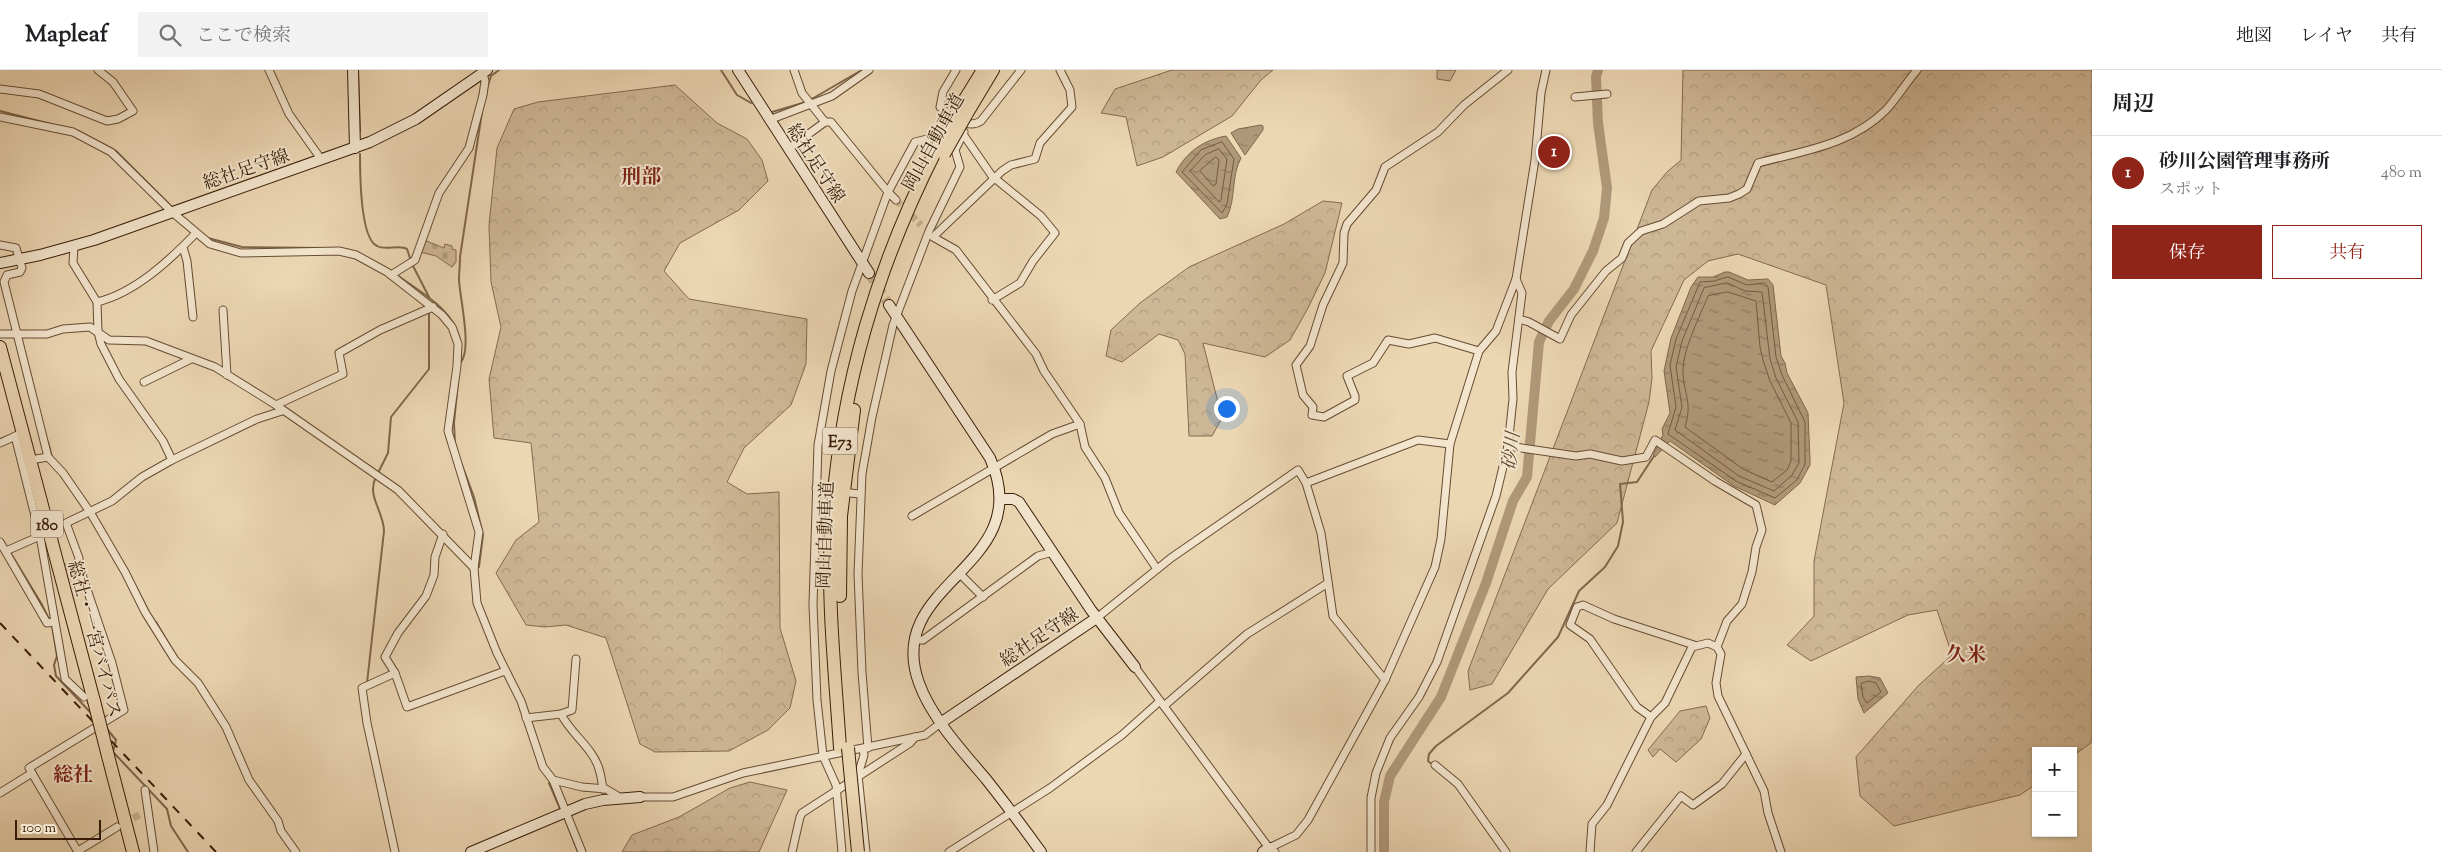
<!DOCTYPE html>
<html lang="ja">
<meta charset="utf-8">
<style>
body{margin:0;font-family:"Sorts Mill Goudy","Noto Serif JP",serif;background:#f2f2f2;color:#202124}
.controls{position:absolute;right:15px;bottom:15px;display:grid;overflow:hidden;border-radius:0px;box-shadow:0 1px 4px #0004}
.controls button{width:45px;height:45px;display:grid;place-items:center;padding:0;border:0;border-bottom:1px solid #e0e0e0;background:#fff;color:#202124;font:25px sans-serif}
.scale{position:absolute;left:15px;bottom:12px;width:86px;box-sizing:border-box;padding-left:5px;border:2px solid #391d07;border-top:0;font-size:14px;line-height:18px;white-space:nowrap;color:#391d07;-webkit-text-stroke:4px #f3e5ce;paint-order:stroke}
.you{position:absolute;left:1226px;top:338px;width:18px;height:18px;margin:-12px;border:4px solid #fff;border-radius:50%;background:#1a73e8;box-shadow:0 0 0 8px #1a73e833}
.badge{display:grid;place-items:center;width:32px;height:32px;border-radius:50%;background:#8f2418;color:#fff;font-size:16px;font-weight:700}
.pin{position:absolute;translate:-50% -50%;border:2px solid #fff;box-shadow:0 1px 5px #0006}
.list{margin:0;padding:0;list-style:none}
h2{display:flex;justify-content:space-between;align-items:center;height:65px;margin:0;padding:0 20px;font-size:21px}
h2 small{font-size:16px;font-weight:400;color:#757577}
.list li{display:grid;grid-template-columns:32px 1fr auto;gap:15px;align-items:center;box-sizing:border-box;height:75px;padding:0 20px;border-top:1px solid #e0e0e0}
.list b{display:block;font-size:19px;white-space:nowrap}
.list p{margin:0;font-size:16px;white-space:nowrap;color:#757577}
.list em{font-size:16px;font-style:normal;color:#757577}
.actions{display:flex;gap:10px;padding:15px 20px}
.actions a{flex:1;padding:11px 0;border:1px solid #8f2418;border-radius:0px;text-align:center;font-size:18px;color:#8f2418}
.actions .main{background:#8f2418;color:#fff}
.icon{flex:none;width:28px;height:28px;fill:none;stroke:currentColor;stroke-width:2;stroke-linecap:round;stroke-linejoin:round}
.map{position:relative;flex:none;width:2092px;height:782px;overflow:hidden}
header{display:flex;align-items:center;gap:30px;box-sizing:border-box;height:70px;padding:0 25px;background:#fff;border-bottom:1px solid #e0e0e0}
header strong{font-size:24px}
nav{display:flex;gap:28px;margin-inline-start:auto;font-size:18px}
.search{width:350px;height:45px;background:#f2f2f2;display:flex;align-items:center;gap:12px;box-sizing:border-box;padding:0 18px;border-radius:0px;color:#757577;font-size:19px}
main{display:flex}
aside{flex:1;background:#fff}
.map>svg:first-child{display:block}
.forest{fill:url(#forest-crowns);stroke:#846a4e}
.cemetery{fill:url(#cemetery-stones);stroke:#846a4e}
.water{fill:url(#water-ripples);stroke:#80674b}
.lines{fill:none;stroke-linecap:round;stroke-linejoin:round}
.shore{stroke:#745a40;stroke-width:1}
.stream{stroke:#80674b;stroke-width:2}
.river{stroke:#af9879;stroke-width:10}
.street-tunnel{stroke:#c8b291;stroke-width:7;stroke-dasharray:7 3.5;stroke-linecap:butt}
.secondary-tunnel{stroke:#c8b291;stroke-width:10;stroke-dasharray:10 5;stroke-linecap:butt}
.street-casing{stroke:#664c32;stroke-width:9}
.secondary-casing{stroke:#391d07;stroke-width:12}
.highway-casing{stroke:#391d07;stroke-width:14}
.street{stroke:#f3e5ce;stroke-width:7}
.secondary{stroke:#f3e5ce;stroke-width:10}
.highway{stroke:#ecd7b3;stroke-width:12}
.rail{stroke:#391d07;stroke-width:2;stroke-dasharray:9 9;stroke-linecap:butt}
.highway-bridge-casing{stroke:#391d07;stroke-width:14;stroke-linecap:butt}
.highway-bridge{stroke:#ecd7b3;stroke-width:12}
.labels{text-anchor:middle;stroke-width:4;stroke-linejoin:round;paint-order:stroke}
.shield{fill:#f3e5ce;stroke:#715943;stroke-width:1}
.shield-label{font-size:16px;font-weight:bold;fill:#391d07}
.street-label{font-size:18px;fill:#391d07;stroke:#f3e5ce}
.water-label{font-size:19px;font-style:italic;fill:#62482f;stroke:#f3e5ce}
.quarter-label{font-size:20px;font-weight:bold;fill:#7a1f14;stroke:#f3e5ce}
</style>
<header>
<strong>Mapleaf</strong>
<div class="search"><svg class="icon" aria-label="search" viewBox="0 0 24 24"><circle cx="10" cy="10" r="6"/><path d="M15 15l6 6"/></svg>ここで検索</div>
<nav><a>地図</a><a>レイヤ</a><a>共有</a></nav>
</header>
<main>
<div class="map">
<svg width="2092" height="782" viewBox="0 0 2092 782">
<defs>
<pattern id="forest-crowns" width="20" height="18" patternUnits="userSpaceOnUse" patternTransform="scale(1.25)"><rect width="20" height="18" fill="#ceb796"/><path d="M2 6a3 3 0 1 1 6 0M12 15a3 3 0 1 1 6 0" fill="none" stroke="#b29d80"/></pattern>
<pattern id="cemetery-stones" width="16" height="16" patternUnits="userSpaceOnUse" patternTransform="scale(1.25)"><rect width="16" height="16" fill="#ceb796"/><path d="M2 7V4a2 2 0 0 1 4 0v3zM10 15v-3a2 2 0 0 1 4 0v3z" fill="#b29d80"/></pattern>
<pattern id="water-ripples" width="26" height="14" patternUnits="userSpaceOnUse" patternTransform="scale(1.25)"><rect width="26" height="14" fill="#af9879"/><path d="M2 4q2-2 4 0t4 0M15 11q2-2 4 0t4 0" fill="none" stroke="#8f7b61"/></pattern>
</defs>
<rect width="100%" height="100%" fill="#ecd7b3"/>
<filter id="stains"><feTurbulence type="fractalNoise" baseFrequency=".004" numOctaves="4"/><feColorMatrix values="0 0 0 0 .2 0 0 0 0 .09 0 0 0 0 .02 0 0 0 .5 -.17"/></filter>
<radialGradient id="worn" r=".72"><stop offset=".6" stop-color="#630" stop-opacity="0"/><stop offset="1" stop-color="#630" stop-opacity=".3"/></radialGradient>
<g class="forest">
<path d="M1172 0H1273L1261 10 1232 46 1163 87 1137 96 1126 47 1101 43 1115 19Z"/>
<path d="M1437 0H1456L1450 11 1437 9Z"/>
<path d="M1683 0H2092V672L2073 686V681H2036V714L2020 725 1894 756 1860 726 1856 687 1918 616 1952 585 1937 540 1908 545 1811 591 1787 575 1814 546V491L1844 333 1826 215 1738 184 1708 191 1684 210 1651 281 1652 308 1649 332 1617 453 1548 519 1492 614 1470 620 1468 601 1652 120 1667 102 1681 90Z"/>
<path d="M675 15 717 53 747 69 762 90 768 111 739 140 680 173 664 201 689 229 807 249 806 294 791 335 744 378 727 412 747 424 779 422 780 558 796 611 790 638 768 660 729 681 655 682 640 674 606 568 566 555 545 557 526 555 496 503 516 470 539 452 531 373 494 368 489 309 501 257 491 212 489 155 497 78 514 39 538 32Z"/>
<path d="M1323 131 1342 133 1325 203 1308 238 1290 270 1265 287 1203 273 1222 348 1212 366H1189L1185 284 1178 270 1159 264 1122 292 1106 286 1111 260 1140 233 1189 197 1284 154Z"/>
<path d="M1706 636 1710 648 1701 669 1676 692 1660 679 1653 687 1648 680 1680 641Z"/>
<path d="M750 712 787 720 759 782H622L632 765 679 747 730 718Z"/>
</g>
<path class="cemetery" d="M424 170 444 178 445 174 452 176V179L456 180V192L452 197 436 186 420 182Z"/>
<g class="water">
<path d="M1261 55 1263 56V60L1245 85 1231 63 1238 59Z"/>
<path d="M1226 66 1241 88C1231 106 1236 129 1227 147L1220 149 1176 102C1187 81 1204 70 1226 66Z"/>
<path d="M1725 202H1729L1748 210 1768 209 1773 215 1781 286 1785 293 1787 303 1808 343 1810 390V395L1800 413 1775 435 1734 416 1670 371 1655 387 1653 385 1663 365 1662 359 1670 343 1664 301 1671 268 1691 217 1698 207H1713Z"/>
<path d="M1869 606 1880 608 1888 623 1864 643 1858 629 1856 607Z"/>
</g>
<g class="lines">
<g class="shore">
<path d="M1222 72 1234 89 1227 134 1222 143 1182 102 1201 80Z"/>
<path d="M1219 79 1227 89 1221 130 1219 132 1190 101 1205 85Z"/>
<path d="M1216 87 1219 90 1216 114 1213 116 1200 101Z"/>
<path d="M1728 207 1747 215 1764 213 1768 217 1776 287 1782 305 1805 352V394L1797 410 1775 428 1736 411 1668 364 1676 337 1670 295 1676 269 1700 212 1714 211Z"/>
<path d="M1727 213 1745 221 1762 222 1770 289 1776 308 1798 352 1799 393 1792 405 1774 421 1739 406 1675 360 1682 337 1676 297 1682 271 1704 218Z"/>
<path d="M1728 222 1756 231 1760 277 1763 290 1770 311 1791 353V391L1787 400 1772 412 1743 399 1685 357C1693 331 1683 324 1683 300 1683 279 1700 246 1708 226Z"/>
<path d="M1869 611 1876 613 1881 622 1867 633 1863 627 1861 614Z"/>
</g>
<g class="stream">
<path d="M358 0 360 61"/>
<path d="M721 0 737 25 751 33"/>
<path d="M487 18 491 6 499 0"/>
<path d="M810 30 862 0"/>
<path d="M0 41 51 54"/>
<path d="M772 42 806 32"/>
<path d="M78 61 116 81 171 136"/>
<path d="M360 84C360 102 360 168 377 176 386 181 399 174 407 179L412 194 429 227"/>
<path d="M208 168 242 177 322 178"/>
<path d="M356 182 393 202"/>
<path d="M397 205C420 222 454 239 460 270"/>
<path d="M461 292C472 278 460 229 459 210 459 203 460 195 460 187L482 42"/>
<path d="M48 372 52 387"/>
<path d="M455 374 454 353 461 282"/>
<path d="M462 395 474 427 483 465 479 497"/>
<path d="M378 403 388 383 391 347 429 299V241"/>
<path d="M10 482 41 533 50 551"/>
<path d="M135 515 148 540"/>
<path d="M156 552 170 576"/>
<path d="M52 555 57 586 54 595 56 606 91 643"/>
<path d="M367 613 384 461C384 442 366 425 376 407"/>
<path d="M107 659 116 670 113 682 167 739 171 756 188 782"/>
<path d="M1433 695 1428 691 1429 684 1436 676 1508 623 1558 567 1579 521 1605 497 1618 476 1623 452 1620 414 1637 412 1654 386"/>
<path d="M549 713 561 741"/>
<path d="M564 747 578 782"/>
</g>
<path class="river" d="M1384 782V732L1390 706 1441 627 1486 513 1513 431 1527 407 1539 272 1549 251 1574 219 1593 181 1604 148 1607 118 1598 53 1596 7 1598 0"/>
<g class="street-tunnel">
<path d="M896 130 921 155"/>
<path d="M52 500 75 494"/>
<path d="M124 753 141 744"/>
</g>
<path class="secondary-tunnel" d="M869 203 889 235"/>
<g class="street-casing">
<g id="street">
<path d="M269 0 289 44 321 89"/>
<path d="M794 0 802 23 825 52"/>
<path d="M956 0 943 22 940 37C952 47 967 60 981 51L1021 0"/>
<path d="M1060 0 1070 20 1072 37 1040 73 1035 89 1011 95 1002 101 933 167 956 180 1036 284 1044 301 1080 354 1085 377 1105 408 1119 443 1157 499"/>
<path d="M0 19 39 24 107 51 118 49 133 41 113 12 98 0"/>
<path d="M1575 27 1607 24"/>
<path d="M0 47 73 62 111 82 172 142 210 174 241 183 339 181 356 185 387 202 442 245 452 257 458 274 457 296 448 361 479 462 474 498 477 533 497 583 521 631 543 697 553 710 582 782"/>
<path d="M769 50 832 26 869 0"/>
<path d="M963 64 992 106 1041 146 1055 163 1033 191 1020 213 992 230"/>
<path d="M788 79 825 52H831L888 122 915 72 935 67 949 45"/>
<path d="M955 80 964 62"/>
<path d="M0 175 16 178 22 198 20 202 7 205 4 212 48 387"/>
<path d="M74 176 73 193 97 232 98 262 101 274 119 309 163 371 172 390"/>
<path d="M183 177 187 191 193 247"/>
<path d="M391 205 415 190 439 123 469 78 483 25 485 11 483 3"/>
<path d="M1516 209 1522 223 1512 302 1513 329 1508 376 1576 386 1590 384 1622 391 1646 387 1655 370 1715 411 1756 435 1762 460 1756 477 1752 502 1742 534 1727 551 1717 577"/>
<path d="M97 232C135 223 170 190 196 163"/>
<path d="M223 240 227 305"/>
<path d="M1519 249 1529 252 1560 269 1571 245 1606 201 1622 188 1628 173 1641 161 1663 154 1699 131 1729 128 1739 124 1747 119 1758 93C1803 81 1851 75 1886 40 1897 28 1906 13 1917 0"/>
<path d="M0 264H47L63 259 90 257 109 270 146 271 215 297 276 335 398 420 474 498"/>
<path d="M1479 281 1435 268 1409 274 1388 270 1373 293 1347 306 1355 326V330L1324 347 1312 345 1313 337 1303 325 1296 295 1310 276 1323 235 1343 193 1344 163 1347 154 1376 120 1385 97 1438 62 1464 35 1508 0"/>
<path d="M144 312 191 289"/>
<path d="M276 335 343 304 339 283 380 260 433 237"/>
<path d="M15 366 40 466 65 609 84 627"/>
<path d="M0 373 18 365"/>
<path d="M30 390 48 387 63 403 90 442 125 502 145 542 175 590 198 613 226 657 249 710 278 751 281 761 296 782"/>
<path d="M1306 413 1418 370 1450 374"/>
<path d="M816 418 827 420"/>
<path d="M850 423 860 424"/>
<path d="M912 446 1052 364 1080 354"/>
<path d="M443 464 435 487 434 505 426 526 398 563 385 587 395 603 407 637 505 601"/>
<path d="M0 472 47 553 54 552"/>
<path d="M6 481 40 466"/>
<path d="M959 503 983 527"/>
<path d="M1098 547 1171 488 1298 400 1306 413 1321 463 1333 546 1385 610"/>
<path d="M915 570H923L1038 486 1053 482"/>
<path d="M576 589 572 640 561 644C571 664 593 678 599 699 601 705 602 713 603 719"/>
<path d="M1135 597 1269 778 1275 782"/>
<path d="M395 603 362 618 367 653 395 782"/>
<path d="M1164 636 1247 564 1328 513"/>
<path d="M1651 647 1637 637 1590 569 1570 555 1577 537 1583 535 1614 549 1694 575"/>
<path d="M526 648 561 644"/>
<path d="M868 678 862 602 858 504 862 404 872 347 893 255 929 161 960 97 955 80 935 67"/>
<path d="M863 679 864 685 858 705 866 782"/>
<path d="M1435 695 1458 714 1506 782"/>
<path d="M553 710 582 717 606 719 621 728"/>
<path d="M145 720 154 782"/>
<path d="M0 723 32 703"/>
<path d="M640 727H673L743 703 925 665 942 652"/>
<path d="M1269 778 1296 765 1308 750 1385 610 1435 497 1441 469 1450 374 1479 281 1496 261 1516 209 1535 90 1541 23 1546 0"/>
<path d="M78 781 117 757"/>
<path d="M78 782 29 698 124 640 112 593 78 493 79 488 66 453 112 431 142 407 172 390 257 349 282 341"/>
<path d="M792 782 800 747 802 743 910 673 915 667"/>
<path d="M842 782 836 715 823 686 817 630 813 535 818 375 831 301 852 221 888 122 896 130"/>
<path d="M949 782 1050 718 1122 665 1160 631"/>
<path d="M1371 782V728L1376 703 1390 668 1419 627 1437 592 1496 426 1508 376"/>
<path d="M1590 782 1592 754 1607 735 1651 647 1665 633 1692 577 1708 573 1717 577 1721 584 1716 613 1718 626 1764 721 1768 743 1781 782"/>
<path d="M1636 782 1681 726 1693 735 1722 714 1746 684"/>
</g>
</g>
<g class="secondary-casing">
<g id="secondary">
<path d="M353 0 355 78"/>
<path d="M738 0 869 203"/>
<path d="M0 193 40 185 94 170 370 72 416 49 487 0"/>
<path d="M889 235 990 388C1039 498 882 511 919 613 931 647 963 682 986 709 1005 733 1023 757 1041 782"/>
<path d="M1000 429H1013L1019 432 1091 540 1135 597"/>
<path d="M942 652 1098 547"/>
<path d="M471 782 585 734 603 730 640 727"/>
<path d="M1263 782 1269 778"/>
</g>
</g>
<g class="highway-casing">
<g id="highway">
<path d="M959 39 983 0"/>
<path d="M966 45 993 0"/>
<path d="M0 277 94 631"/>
<path d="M840 526 841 446 854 340"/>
<path d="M840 678C835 601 826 522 832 444 842 313 877 197 936 80"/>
<path d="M108 686 133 782"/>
</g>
</g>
<use href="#street" class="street"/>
<use href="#secondary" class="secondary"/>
<use href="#highway" class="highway"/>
<path class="rail" d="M0 553 216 782"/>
<g class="highway-bridge-casing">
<g id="highway-bridge">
<path d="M936 80 959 39"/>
<path d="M944 84 966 45"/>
<path d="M94 631 108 686"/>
<path d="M848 678 858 782"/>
</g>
</g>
<use href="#highway-bridge" class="highway-bridge"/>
</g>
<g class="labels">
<g class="shield">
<rect x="822.5" y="357.5" width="35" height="27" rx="4"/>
<rect x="31" y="440.5" width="32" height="27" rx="4"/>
</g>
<g class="shield-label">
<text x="840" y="377">E73</text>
<text x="47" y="460">180</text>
</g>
<g class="street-label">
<text transform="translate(933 72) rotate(-61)" y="6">岡山自動車道</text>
<text transform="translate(816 93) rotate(57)" y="6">総社足守線</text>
<text transform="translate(246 99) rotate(-19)" y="6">総社足守線</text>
<text transform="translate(825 465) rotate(-88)" y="6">岡山自動車道</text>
<text transform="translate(1039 567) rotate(-34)" y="6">総社足守線</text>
<text transform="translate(95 569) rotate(75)" y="6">総社・一宮バイパス</text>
</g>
<g class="water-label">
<text transform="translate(1510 381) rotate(-83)" y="7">砂川</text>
</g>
<g class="quarter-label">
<text x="641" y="113">刑部</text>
<text x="1966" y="591">久米</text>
<text x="73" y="711">総社</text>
</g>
</g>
<rect width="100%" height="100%" filter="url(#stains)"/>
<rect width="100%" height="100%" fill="url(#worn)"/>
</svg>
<div class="controls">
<button>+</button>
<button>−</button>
</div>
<div class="scale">100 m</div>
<div class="you"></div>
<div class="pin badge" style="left:1554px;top:82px">1</div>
</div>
<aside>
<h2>周辺<small></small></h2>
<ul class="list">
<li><span class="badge">1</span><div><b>砂川公園管理事務所</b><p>スポット</p></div><em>480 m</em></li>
</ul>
<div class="actions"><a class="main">保存</a><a>共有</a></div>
</aside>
</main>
